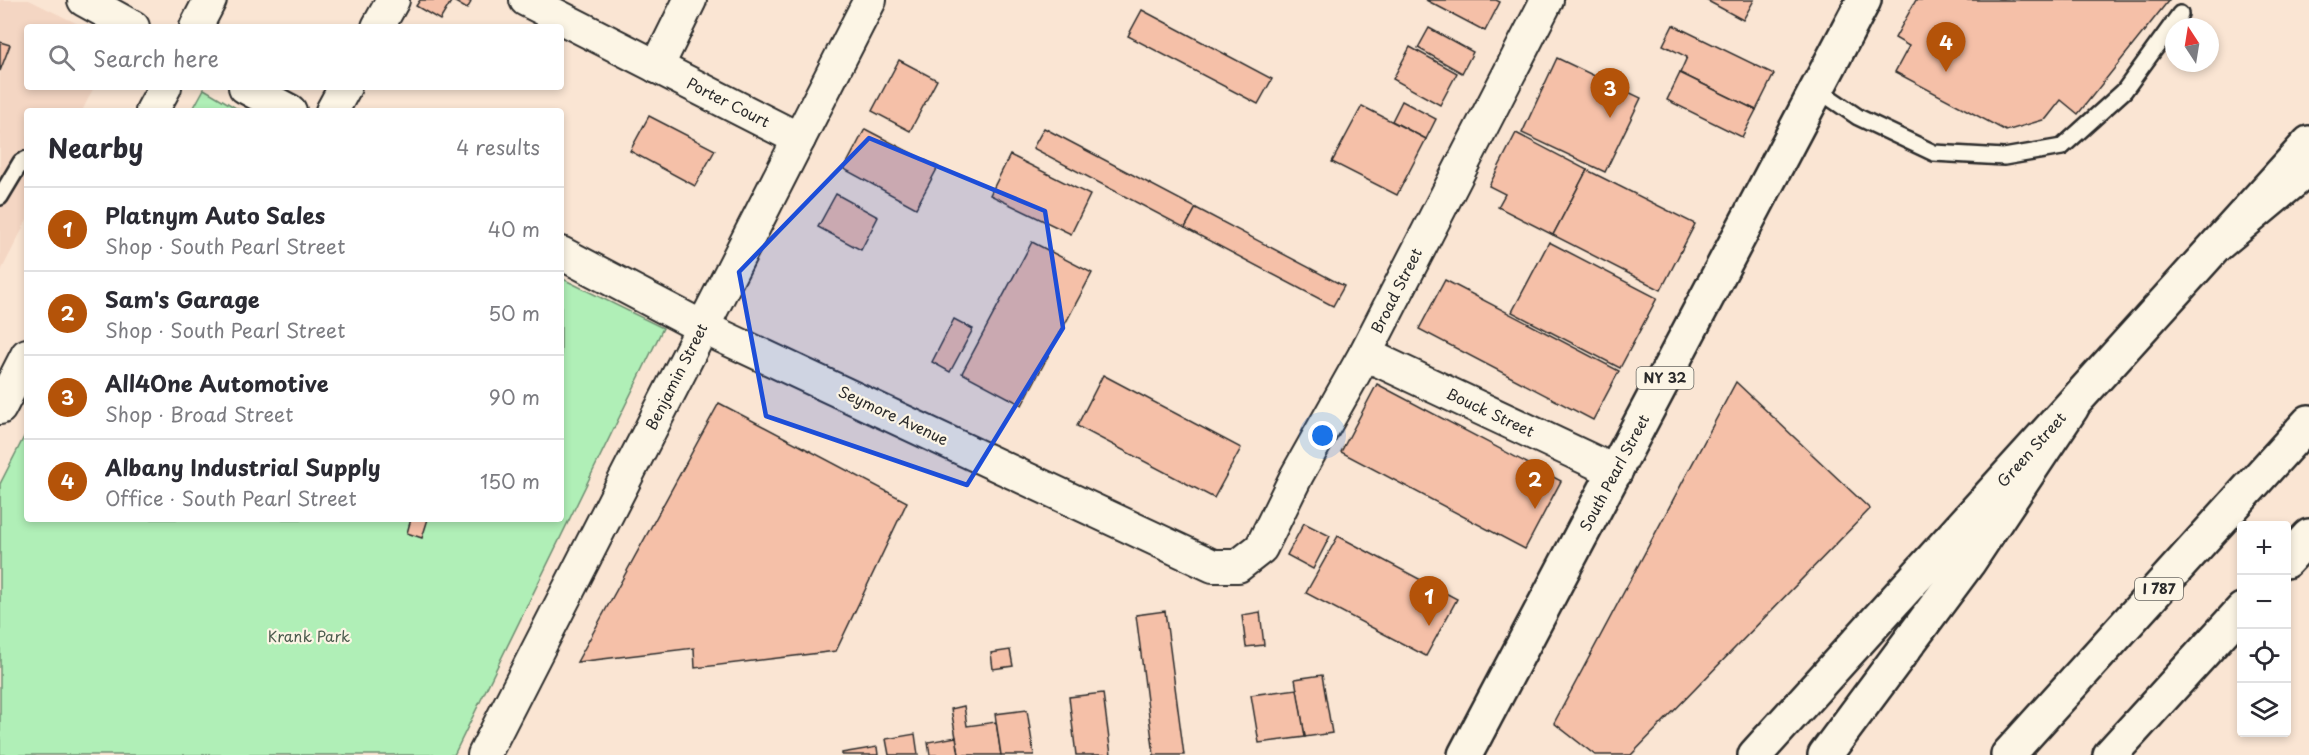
<!DOCTYPE html>
<meta charset="utf-8">
<style>
body{margin:0;font-family:"Playpen Sans",sans-serif;background:#f2f2f3;color:#2b2b33}
.controls{position:absolute;right:18px;bottom:18px;display:grid;overflow:hidden;border-radius:6px;box-shadow:0 3px 9px #0003}
.controls button{width:54px;height:54px;display:grid;place-items:center;padding:0;border:0;border-bottom:2px solid #e1e1e2;background:#fff;color:#2b2b33;font:30px sans-serif}
.compass{position:absolute;left:2165px;top:18px;width:54px;height:54px;border-radius:50%;background:#fff;box-shadow:0 3px 9px #0003;rotate:348deg}
.you{position:absolute;left:1323px;top:436px;width:21px;height:21px;margin:-15px;border:4px solid #fff;border-radius:50%;background:#1a73e8;box-shadow:0 0 0 9px #1a73e833}
.badge{display:grid;place-items:center;width:39px;height:39px;border-radius:50%;background:#b45309;color:#fff;font-size:20px;font-weight:700}
.pin{position:absolute;translate:-50% -50px;filter:drop-shadow(0 2px 3px #0008)}
.pin::after{content:'';position:absolute;top:32px;width:21px;height:18px;background:inherit;clip-path:polygon(0 0,100% 0,50% 100%)}
.list{margin:0;padding:0;list-style:none}
h2{display:flex;justify-content:space-between;align-items:center;height:78px;margin:0;padding:0 24px;font-size:26px}
h2 small{font-size:20px;font-weight:400;color:#7c7c81}
.list li{display:grid;grid-template-columns:39px 1fr auto;gap:18px;align-items:center;box-sizing:border-box;height:84px;padding:0 24px;border-top:2px solid #e1e1e2}
.list b{display:block;font-size:22px;white-space:nowrap}
.list p{margin:0;font-size:20px;white-space:nowrap;color:#7c7c81}
.list em{font-size:20px;font-style:normal;color:#7c7c81}
.icon{flex:none;width:33px;height:33px;fill:none;stroke:currentColor;stroke-width:2;stroke-linecap:round;stroke-linejoin:round}
.map{position:relative;flex:none;width:2309px;height:755px;overflow:hidden}
.search{position:absolute;background:#fff;box-shadow:0 3px 9px #0003;left:24px;top:24px;width:540px;height:66px;display:flex;align-items:center;gap:15px;box-sizing:border-box;padding:0 21px;border-radius:6px;color:#7c7c81;font-size:22px}
.panel{position:absolute;background:#fff;box-shadow:0 3px 9px #0003;left:24px;top:108px;width:540px;height:414px;border-radius:6px}
.map>svg:first-child{display:block}
.built{fill:#f4d6c3}
.green{fill:#b0efb7;stroke:#6e8d71;stroke-width:1.5}
.building{fill:#f5c0a8;stroke:#2b2b2b;stroke-width:1.5}
.lines{fill:none;stroke-linecap:round;stroke-linejoin:round}
.service-casing{stroke:#2b2b2b;stroke-width:20}
.minor-casing{stroke:#2b2b2b;stroke-width:36}
.secondary-casing{stroke:#2b2b2b;stroke-width:38}
.primary-casing{stroke:#2b2b2b;stroke-width:38}
.motorway-casing{stroke:#2b2b2b;stroke-width:38}
.service{stroke:#fcf5e5;stroke-width:15}
.minor{stroke:#fcf5e5;stroke-width:32}
.secondary{stroke:#fcf5e5;stroke-width:33}
.primary{stroke:#fcf5e5;stroke-width:33}
.motorway{stroke:#fcf5e5;stroke-width:33}
.marked{fill:#1d4ed8;fill-opacity:0.2;stroke:#1d4ed8;stroke-width:4.5;stroke-linejoin:round}
.labels{text-anchor:middle;stroke-width:4.5;stroke-linejoin:round;paint-order:stroke}
.shield{fill:#fcf5e5;stroke:#6a6863;stroke-width:1.5}
.shield-label{font-size:14px;font-weight:bold;fill:#2b2b2b}
.street-label{font-size:15px;fill:#2b2b2b;stroke:#fcf5e5}
.park-label{font-size:15px;fill:#4c5c4e;stroke:#fcf5e5}
</style>
<div class="map">
<svg width="2309" height="755" viewBox="0 0 2309 755">
<rect width="100%" height="100%" fill="#fae5d3"/>
<filter id="ink" filterUnits="userSpaceOnUse"><feTurbulence type="fractalNoise" baseFrequency=".0167" numOctaves="2"/><feDisplacementMap in="SourceGraphic" scale="12" xChannelSelector="R" yChannelSelector="G"/><feConvolveMatrix kernelMatrix="1 2 1 2 8 2 1 2 1" color-interpolation-filters="sRGB"/></filter>
<g filter="url(#ink)">
<path class="built" d="M0 0H29L84 27H27V87H94L82 111H27V220L0 273Z"/>
<g class="green">
<path d="M204 89 241 111H192Z"/>
<path d="M561 278 663 328 454 755H0V484L27 431V519H561Z"/>
</g>
<g class="building">
<path d="M420 0H467L471 2 467 9 452 0 440 20 416 6Z"/>
<path d="M1426 0H1496L1500 2 1485 31Z"/>
<path d="M1706 0H1754L1743 20Z"/>
<path d="M1916 0H2169L2078 114 2061 100 2046 119 2006 131 1895 72 1909 46 1895 38Z"/>
<path d="M1142 10 1272 79 1258 104 1128 36Z"/>
<path d="M1673 25 1774 74 1756 110 1680 73 1687 57 1663 45Z"/>
<path d="M1429 28 1473 52 1462 73 1418 48Z"/>
<path d="M0 42 10 45 0 71Z"/>
<path d="M1410 47 1457 73 1440 105 1393 79Z"/>
<path d="M1557 58 1641 98 1605 172 1522 133Z"/>
<path d="M899 60 937 80 910 131 872 111Z"/>
<path d="M1680 73 1756 110 1742 137 1667 100Z"/>
<path d="M1402 101 1436 119 1426 139 1392 121Z"/>
<path d="M1362 106 1426 139 1397 195 1332 162Z"/>
<path d="M649 116 715 150 695 186 630 151Z"/>
<path d="M1044 128 1196 208 1185 228 1033 148Z"/>
<path d="M865 129 938 167 916 208 844 169Z"/>
<path d="M1516 133 1587 170 1553 235 1498 207 1505 194 1489 186Z"/>
<path d="M1010 155 1090 195 1071 234 990 195Z"/>
<path d="M1587 170 1695 224 1661 290 1553 235Z"/>
<path d="M836 194 878 217 861 250 818 227Z"/>
<path d="M1196 208 1344 286 1333 306 1185 228Z"/>
<path d="M1032 242 1092 273 1022 405 962 373Z"/>
<path d="M1549 242 1657 298 1620 368 1512 312Z"/>
<path d="M1445 280 1619 371 1593 420 1419 329Z"/>
<path d="M954 319 973 329 950 372 932 362Z"/>
<path d="M1103 375 1241 448 1214 498 1077 426Z"/>
<path d="M1736 382 1870 509 1631 755H1595L1554 723Z"/>
<path d="M1377 384 1561 481 1525 549 1341 452Z"/>
<path d="M719 403 907 502 836 651 695 668 694 648 577 662Z"/>
<path d="M411 519H428L422 538 407 533Z"/>
<path d="M1304 523 1330 536 1313 569 1287 555Z"/>
<path d="M1338 536 1457 599 1426 656 1306 593Z"/>
<path d="M1165 611 1184 755H1154L1136 615Z"/>
<path d="M1260 612 1264 645 1246 647 1242 615Z"/>
<path d="M1010 650 1013 666 993 669 991 653Z"/>
<path d="M1322 675 1332 733 1305 737 1295 679Z"/>
<path d="M1297 689 1305 737 1259 743 1251 695Z"/>
<path d="M1103 693 1111 755H1076L1069 697Z"/>
<path d="M964 706 967 726 996 722 1001 755H959L951 709Z"/>
<path d="M1027 710 1034 755H1001L995 714Z"/>
<path d="M915 734 918 755H889L886 739Z"/>
<path d="M956 737 959 755H930L928 742Z"/>
<path d="M877 747 878 755H842V753Z"/>
</g>
<g class="lines">
<g class="service-casing">
<g id="service">
<path d="M1817 89 1858 117 1934 153 2004 157 2062 147 2124 91 2180 14"/>
<path d="M0 197 21 162 27 159"/>
</g>
</g>
<g class="minor-casing">
<g id="minor">
<path d="M84 0 133 27"/>
<path d="M526 0 799 139"/>
<path d="M196 27 210 0"/>
<path d="M378 27 393 0"/>
<path d="M657 67 690 0"/>
<path d="M245 87 290 111"/>
<path d="M152 111 165 87"/>
<path d="M332 111 345 87"/>
<path d="M561 253 702 327 1213 566H1238L1261 548 1297 475 1365 354 1547 0"/>
<path d="M1365 354 1616 472"/>
<path d="M0 408 27 355"/>
<path d="M484 755 870 0"/>
</g>
</g>
<g class="secondary-casing">
<path id="secondary" d="M1755 755 2309 143"/>
</g>
<g class="primary-casing">
<path id="primary" d="M1465 755 1864 0"/>
</g>
<g class="motorway-casing">
<g id="motorway">
<path d="M2218 244 2309 168"/>
<path d="M2286 561 2309 536"/>
<path d="M1825 755 1968 563 2072 407"/>
<path d="M2008 755 2309 422"/>
<path d="M2110 755 2242 610"/>
</g>
</g>
<use href="#service" class="service"/>
<use href="#minor" class="minor"/>
<use href="#secondary" class="secondary"/>
<use href="#primary" class="primary"/>
<use href="#motorway" class="motorway"/>
</g>
</g>
<path class="marked" d="M869 138 1045 211 1063 328 967 485 766 416 739 272Z"/>
<g class="labels">
<g class="shield">
<rect x="1636.5" y="367" width="57" height="22" rx="4.5"/>
<rect x="2135" y="578" width="48" height="22" rx="4.5"/>
</g>
<g class="shield-label">
<text x="1665" y="383">NY 32</text>
<text x="2159" y="594">I 787</text>
</g>
<g class="street-label">
<text transform="translate(728 103) rotate(27)" y="5">Porter Court</text>
<text transform="translate(1397 291) rotate(-63)" y="5">Broad Street</text>
<text transform="translate(677 377) rotate(-63)" y="5">Benjamin Street</text>
<text transform="translate(1490 413) rotate(25)" y="5">Bouck Street</text>
<text transform="translate(893 416) rotate(25)" y="5">Seymore Avenue</text>
<text transform="translate(2032 450) rotate(-48)" y="5">Green Street</text>
<text transform="translate(1615 473) rotate(-62)" y="5">South Pearl Street</text>
</g>
<g class="park-label">
<text x="309" y="642">Krank Park</text>
</g>
</g>
</svg>
<div class="controls">
<button>+</button>
<button>−</button>
<button><svg class="icon" aria-label="locate" viewBox="0 0 24 24"><circle cx="12" cy="12" r="6"/><path d="M12 2v4M12 18v4M2 12h4M18 12h4"/></svg></button>
<button><svg class="icon" aria-label="layers" viewBox="0 0 24 24"><path d="M12 4l9 5-9 5-9-5zM3 14l9 5 9-5"/></svg></button>
</div>
<svg class="compass" viewBox="-18 -18 36 36"><path d="M0-13l5 13h-10z" fill="#e53935"/><path d="M0 13l5-13h-10z" fill="#7c7c81"/></svg>
<div class="you"></div>
<div class="pin badge" style="left:1429px;top:626px">1</div>
<div class="pin badge" style="left:1535px;top:509px">2</div>
<div class="pin badge" style="left:1610px;top:118px">3</div>
<div class="pin badge" style="left:1946px;top:72px">4</div>
<div class="search"><svg class="icon" aria-label="search" viewBox="0 0 24 24"><circle cx="10" cy="10" r="6"/><path d="M15 15l6 6"/></svg>Search here</div>
<section class="panel">
<h2>Nearby<small>4 results</small></h2>
<ul class="list">
<li><span class="badge">1</span><div><b>Platnym Auto Sales</b><p>Shop · South Pearl Street</p></div><em>40 m</em></li>
<li><span class="badge">2</span><div><b>Sam's Garage</b><p>Shop · South Pearl Street</p></div><em>50 m</em></li>
<li><span class="badge">3</span><div><b>All4One Automotive</b><p>Shop · Broad Street</p></div><em>90 m</em></li>
<li><span class="badge">4</span><div><b>Albany Industrial Supply</b><p>Office · South Pearl Street</p></div><em>150 m</em></li>
</ul>
</section>
</div>
